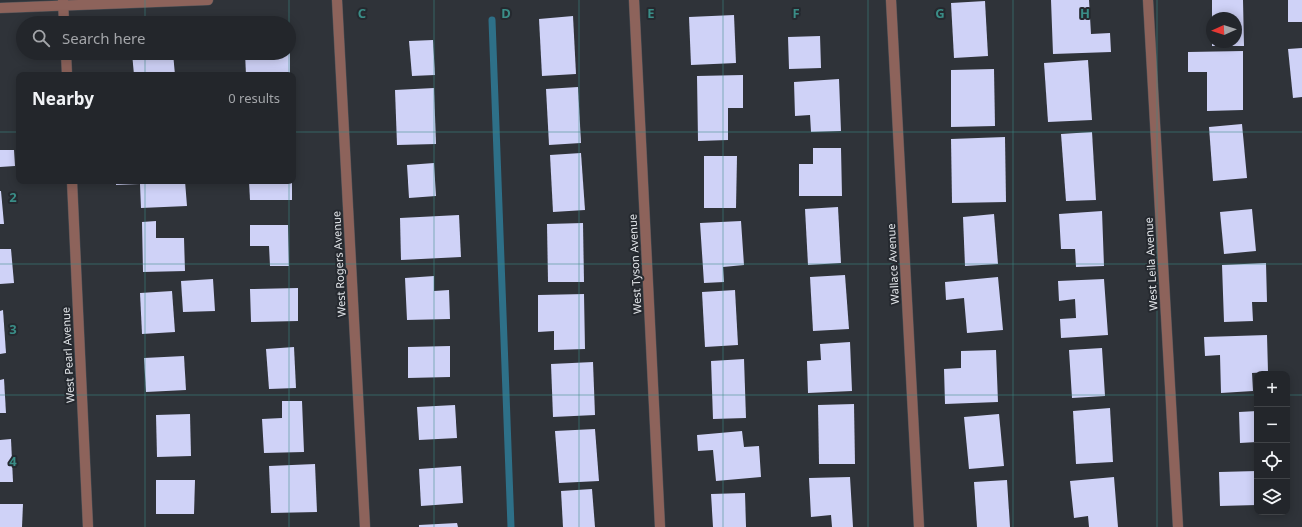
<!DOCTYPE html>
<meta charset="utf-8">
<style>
body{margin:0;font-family:"Noto Sans",sans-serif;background:#2b2e33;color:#f1f3f6}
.controls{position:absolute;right:12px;bottom:12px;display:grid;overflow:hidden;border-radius:8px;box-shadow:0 2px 10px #0003}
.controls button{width:36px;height:36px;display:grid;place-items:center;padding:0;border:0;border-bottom:1px solid #404347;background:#23262b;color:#f1f3f6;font:20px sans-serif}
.compass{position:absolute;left:1206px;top:12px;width:36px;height:36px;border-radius:50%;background:#23262b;box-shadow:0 2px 10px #0003;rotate:267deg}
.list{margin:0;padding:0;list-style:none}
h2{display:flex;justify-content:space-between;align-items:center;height:52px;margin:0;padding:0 16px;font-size:17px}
h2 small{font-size:13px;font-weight:400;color:#a3a5a9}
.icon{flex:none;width:22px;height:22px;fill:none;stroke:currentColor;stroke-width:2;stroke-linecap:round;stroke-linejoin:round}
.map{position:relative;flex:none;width:1302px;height:527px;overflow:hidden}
.search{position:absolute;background:#23262b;box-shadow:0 2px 10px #0003;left:16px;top:16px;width:280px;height:44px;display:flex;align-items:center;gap:10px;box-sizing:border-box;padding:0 14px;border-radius:22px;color:#a3a5a9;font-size:15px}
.panel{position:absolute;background:#23262b;box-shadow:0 2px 10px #0003;left:16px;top:72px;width:280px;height:112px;border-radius:8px}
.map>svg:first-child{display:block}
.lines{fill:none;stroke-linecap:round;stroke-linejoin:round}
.stream{stroke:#2e7088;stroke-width:7}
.building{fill:#cfd2f7}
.minor-casing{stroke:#4c5056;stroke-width:11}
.minor{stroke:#8d635b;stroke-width:10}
.grid{fill:none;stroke:#3a8d87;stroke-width:1;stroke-opacity:0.55}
.labels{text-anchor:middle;stroke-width:4;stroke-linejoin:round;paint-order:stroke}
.street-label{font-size:11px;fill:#e6e9ed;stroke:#25292f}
.grid-label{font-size:13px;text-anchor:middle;font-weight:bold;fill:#3a8d87;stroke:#25292f;stroke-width:4;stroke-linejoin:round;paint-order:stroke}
</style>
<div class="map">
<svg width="1302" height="527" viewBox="0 0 1302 527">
<rect width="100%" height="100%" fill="#2f3339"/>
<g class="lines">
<path class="stream" d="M492 20 511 527"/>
</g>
<g class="building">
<path d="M1051 0H1089L1091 34 1110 33 1111 52 1053 54Z"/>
<path d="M1212 0H1243L1244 46H1212V42H1236V18H1212Z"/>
<rect x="1288" y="0" width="14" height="22"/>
<path d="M985 1 988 56 954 58 951 3Z"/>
<path d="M734 15 736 63 691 65 689 17Z"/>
<path d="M573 16 576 74 542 76 539 19Z"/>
<path d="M820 36 821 68 789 69 788 37Z"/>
<path d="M433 40 435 75 412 76 409 41Z"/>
<path d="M1302 48V97L1293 98 1288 49Z"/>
<path d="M1243 51V110L1207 111V72H1188V52Z"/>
<path d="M132 53H173L175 75H134Z"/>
<path d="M245 53H290V75H246Z"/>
<path d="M1088 60 1092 120 1048 122 1044 63Z"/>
<path d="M994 69 995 126 951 127V70Z"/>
<path d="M743 75V108H728V140L698 141 697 76Z"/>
<path d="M839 79 841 131 811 132 810 115 795 116 794 82Z"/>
<path d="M578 87 581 143 549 145 546 89Z"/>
<path d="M434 88 436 144 397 145 395 90Z"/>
<path d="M1242 124 1247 178 1213 181 1209 127Z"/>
<path d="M1092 132 1096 200 1066 201 1061 134Z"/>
<path d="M1005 137 1006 202 952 203 951 139Z"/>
<path d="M813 148H841L842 196H799V164H813Z"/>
<path d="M0 150H14L15 166 0 167Z"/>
<path d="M581 153 585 210 553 212 550 155Z"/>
<path d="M704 156H737L736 208H704Z"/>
<path d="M434 163 436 196 409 198 407 165Z"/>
<path d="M116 181H185L187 206 141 208 140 184 116 185Z"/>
<path d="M249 181H292V200H250Z"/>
<path d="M0 191H1L4 224H0Z"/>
<path d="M838 207 841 263 808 265 805 209Z"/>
<path d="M1252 209 1256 251 1224 254 1220 212Z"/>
<path d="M1102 211 1104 266 1076 267 1075 249H1061L1059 214Z"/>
<path d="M994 214 998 264 965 266 963 217Z"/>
<path d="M459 215 461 257 401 260 400 218Z"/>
<path d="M156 221V238H184L185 271 143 272 142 222Z"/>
<path d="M741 221 744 265 723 267 724 282 704 283 700 223Z"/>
<path d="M583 223 584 282H548L547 224Z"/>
<path d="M250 225H288L289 266H270L269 246H250Z"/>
<path d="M0 249H11L14 283 0 284Z"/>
<path d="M1266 263 1267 302H1252L1253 321 1224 322 1222 265Z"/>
<path d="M845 275 849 329 813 331 810 277Z"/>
<path d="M434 276V291L449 290 450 319 407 320 405 278Z"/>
<path d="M998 277 1003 330 967 333 964 298 946 300 945 282Z"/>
<path d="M213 279 215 311 183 312 181 281Z"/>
<path d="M1104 279 1108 335 1061 338 1060 319 1076 318 1075 299 1059 301 1058 281Z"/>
<path d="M298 288V321L251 322 250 289Z"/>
<path d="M735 290 738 345 705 347 702 292Z"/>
<path d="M172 291 175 332 142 334 140 293Z"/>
<path d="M584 294 585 349 554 350V331L538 332V295Z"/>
<path d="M3 310 6 353 0 354V311Z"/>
<path d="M1267 335 1268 372 1252 373 1253 391 1221 393 1220 355 1205 356 1204 337Z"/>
<path d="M850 342 852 391 808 393 807 361 821 360 820 344Z"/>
<path d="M450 346V377L408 378V347Z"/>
<path d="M294 347 296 388 269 389 266 349Z"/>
<path d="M1102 348 1105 396 1072 398 1069 350Z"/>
<path d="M996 350 998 402 945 404 944 369 961 368V351Z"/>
<path d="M184 356 186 390 146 392 144 358Z"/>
<path d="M744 359 746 418 713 419 711 361Z"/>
<path d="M593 362 595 415 553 417 551 364Z"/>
<path d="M4 379 6 413H0V380Z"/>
<path d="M282 401H302L304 452 264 453 262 419 282 418Z"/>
<path d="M854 404 855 464H819L818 405Z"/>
<path d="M455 405 457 438 419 440 417 407Z"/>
<path d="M1110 408 1113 462 1076 464 1073 411Z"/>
<path d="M1257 411V442L1240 443 1239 412Z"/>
<path d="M190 414 191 456 157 457 156 415Z"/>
<path d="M999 414 1004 466 969 469 964 417Z"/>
<path d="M595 429 599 481 559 483 555 431Z"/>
<path d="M742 431 744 447 759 446 761 477 716 481 713 450 698 451 697 435Z"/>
<path d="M11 439 13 482H0V440Z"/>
<path d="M315 464 317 512 271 513 269 466Z"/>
<path d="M461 466 463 503 421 506 419 469Z"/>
<path d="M1257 471V505L1220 506 1219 472Z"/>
<path d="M850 477 853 527H832L831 515 811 517 809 478Z"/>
<path d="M1114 477 1118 527H1089L1088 516 1074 518 1070 481Z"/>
<path d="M156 480H195L194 514H156Z"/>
<path d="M1007 480 1010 527H977L974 482Z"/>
<path d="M592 489 595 527H563L561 491Z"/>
<path d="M745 493 746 527H713L711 494Z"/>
<path d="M0 504H23L22 527H0Z"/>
<path d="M457 523 458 527H419V525Z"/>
</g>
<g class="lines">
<g class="minor-casing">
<g id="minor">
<path d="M63 0 64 23"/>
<path d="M337 0 365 527"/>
<path d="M634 0 660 527"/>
<path d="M891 0 919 527"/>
<path d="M1148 0 1178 527"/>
<path d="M0 8 208 0"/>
<path d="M66 53 67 75"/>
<path d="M72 181 88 527"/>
</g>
</g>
<use href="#minor" class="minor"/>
</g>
<path class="grid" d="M145 0V23M289 0V75M434 0V527M579 0V527M723 0V527M868 0V527M1013 0V527M1157 0V527M145 53V75M0 132H19M293 132H1302M145 181V527M289 181V527M0 264H1302M0 395H1257M1287 395H1302"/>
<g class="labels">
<g class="street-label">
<text transform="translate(339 264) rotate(-93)" y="4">West Rogers Avenue</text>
<text transform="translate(635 264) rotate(-93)" y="4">West Tyson Avenue</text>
<text transform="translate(893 264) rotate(-93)" y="4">Wallace Avenue</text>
<text transform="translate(1151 264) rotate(-93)" y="4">West Leila Avenue</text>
<text transform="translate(68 355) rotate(-93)" y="4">West Pearl Avenue</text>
</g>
</g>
<g class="grid-label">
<text x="362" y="18">C</text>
<text x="506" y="18">D</text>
<text x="651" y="18">E</text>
<text x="796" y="18">F</text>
<text x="940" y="18">G</text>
<text x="1085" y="18">H</text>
<text x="13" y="202">2</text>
<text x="13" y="334">3</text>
<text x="13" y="466">4</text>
</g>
</svg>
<div class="controls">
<button>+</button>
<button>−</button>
<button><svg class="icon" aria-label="locate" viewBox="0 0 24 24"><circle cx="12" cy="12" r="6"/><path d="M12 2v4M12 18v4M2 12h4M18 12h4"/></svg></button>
<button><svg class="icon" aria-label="layers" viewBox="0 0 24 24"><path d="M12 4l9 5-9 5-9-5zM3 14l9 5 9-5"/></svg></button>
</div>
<svg class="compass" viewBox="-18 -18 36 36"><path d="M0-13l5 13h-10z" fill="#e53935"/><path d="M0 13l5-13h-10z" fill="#a3a5a9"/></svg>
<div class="search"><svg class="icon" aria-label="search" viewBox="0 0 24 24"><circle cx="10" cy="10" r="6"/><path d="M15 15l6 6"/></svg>Search here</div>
<section class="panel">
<h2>Nearby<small>0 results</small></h2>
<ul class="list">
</ul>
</section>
</div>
